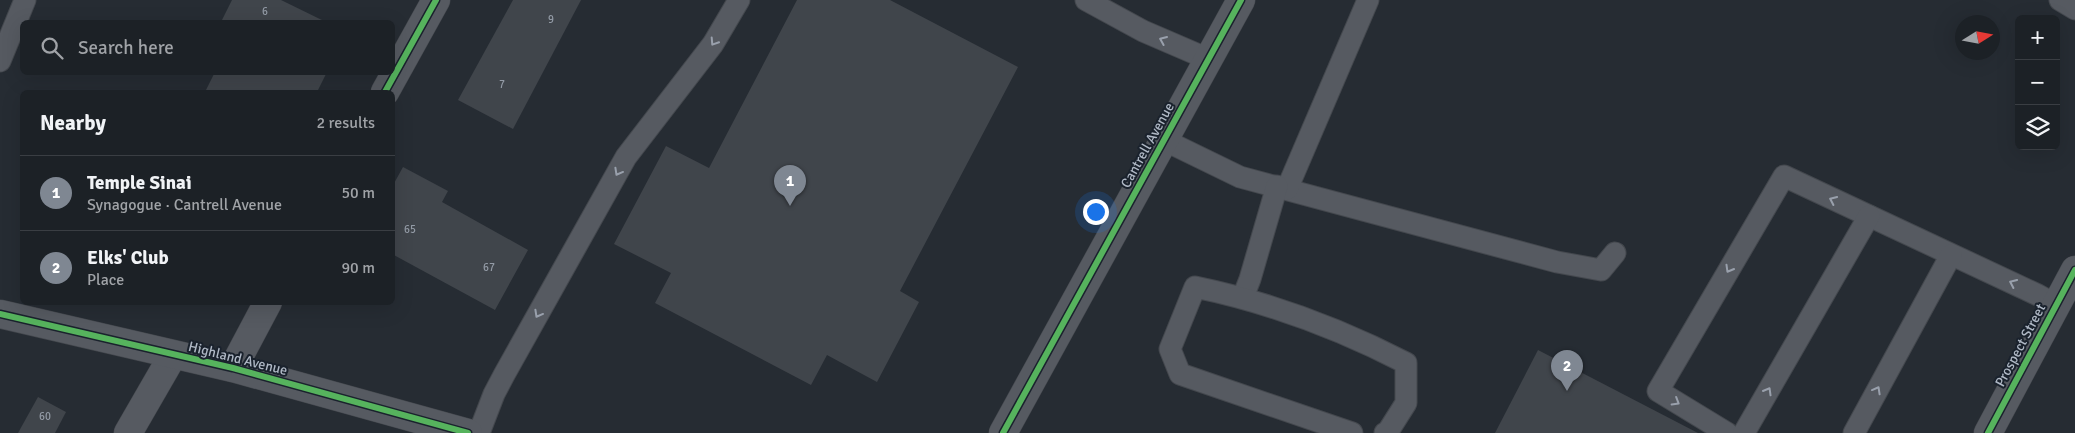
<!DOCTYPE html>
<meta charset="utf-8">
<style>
body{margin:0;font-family:Signika,sans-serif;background:#292e32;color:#f1f3f6}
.controls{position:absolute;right:15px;top:15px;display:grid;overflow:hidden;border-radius:8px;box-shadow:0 5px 20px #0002}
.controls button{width:45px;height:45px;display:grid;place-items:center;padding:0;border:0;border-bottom:1px solid #3a3e43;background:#1c2126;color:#f1f3f6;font:25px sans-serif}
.compass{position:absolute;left:1955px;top:15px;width:45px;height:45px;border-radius:50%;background:#1c2126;box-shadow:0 5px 20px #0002;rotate:79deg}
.you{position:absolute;left:1095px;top:211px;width:18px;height:18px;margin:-12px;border:4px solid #fff;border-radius:50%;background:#1a73e8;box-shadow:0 0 0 8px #1a73e833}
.badge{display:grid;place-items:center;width:32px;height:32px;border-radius:50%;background:#7f8792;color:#fff;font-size:16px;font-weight:700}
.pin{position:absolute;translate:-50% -41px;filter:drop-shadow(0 1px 2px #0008)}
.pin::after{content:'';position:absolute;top:26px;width:18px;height:15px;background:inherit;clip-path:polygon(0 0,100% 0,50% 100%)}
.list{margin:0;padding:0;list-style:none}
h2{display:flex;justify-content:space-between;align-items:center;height:65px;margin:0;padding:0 20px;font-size:21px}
h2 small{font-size:16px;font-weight:400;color:#a0a3a7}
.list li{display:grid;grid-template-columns:32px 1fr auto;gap:15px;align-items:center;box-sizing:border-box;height:75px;padding:0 20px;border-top:1px solid #3a3e43}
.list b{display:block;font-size:19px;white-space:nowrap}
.list p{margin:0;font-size:16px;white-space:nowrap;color:#a0a3a7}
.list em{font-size:16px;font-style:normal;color:#a0a3a7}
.icon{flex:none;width:28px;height:28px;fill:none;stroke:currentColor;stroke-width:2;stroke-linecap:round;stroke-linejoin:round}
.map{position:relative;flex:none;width:2075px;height:433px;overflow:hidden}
.search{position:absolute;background:#1c2126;box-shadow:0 5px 20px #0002;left:20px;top:20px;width:375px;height:55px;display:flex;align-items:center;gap:12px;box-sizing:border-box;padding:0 18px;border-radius:8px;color:#a0a3a7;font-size:19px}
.panel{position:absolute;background:#1c2126;box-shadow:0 5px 20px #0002;left:20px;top:90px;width:375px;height:215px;border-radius:8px}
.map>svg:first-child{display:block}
.building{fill:#40454b}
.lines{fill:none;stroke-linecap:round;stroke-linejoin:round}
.service-casing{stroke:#44484e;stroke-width:23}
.minor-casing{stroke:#44484e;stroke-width:29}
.tertiary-casing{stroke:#44484e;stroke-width:29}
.service{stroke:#565a61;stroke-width:21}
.minor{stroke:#565a61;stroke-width:28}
.tertiary{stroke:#565a61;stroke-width:28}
.cycleway-casing{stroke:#1a222d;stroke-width:9}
.cycleway{stroke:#56b35d;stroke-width:6}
.oneway{stroke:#99a0ac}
.labels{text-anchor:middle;stroke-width:4;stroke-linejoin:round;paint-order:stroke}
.number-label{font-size:11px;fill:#939ba6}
.street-label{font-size:14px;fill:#afb8c5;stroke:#1a222d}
</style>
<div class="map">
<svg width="2075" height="433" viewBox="0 0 2075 433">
<rect width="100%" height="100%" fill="#262c33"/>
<g class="building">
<path d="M232 0H281L326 22H221Z"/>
<path d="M513 0H581L513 129 458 100Z"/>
<path d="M797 0H890L1018 67 900 291 919 302 877 382 827 355 811 385 655 303 671 273 614 244 666 146 709 168Z"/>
<path d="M215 72H327L317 92H205Z"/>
<path d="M403 167 448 191 442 202 528 250 495 310 392 254V187Z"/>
<path d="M1538 350 1698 433H1495Z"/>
<path d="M38 397 66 412 55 433H18Z"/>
</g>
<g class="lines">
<g class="service-casing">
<g id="service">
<path d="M1086 0 1143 31 1208 59"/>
<path d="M2060 0 2075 9"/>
<path d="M0 61 25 0"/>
<path d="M1164 140 1240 177 1557 262 1601 270 1615 253"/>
<path d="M1287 189 1368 0"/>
<path d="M1243 297 1250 279 1277 186"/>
<path d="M479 433 494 394 504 375 626 157 713 44 739 0"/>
<path d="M1352 433 1180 374 1170 349 1195 287C1268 302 1340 329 1406 363V403L1387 433H1385"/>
<path d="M1727 433 1658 391 1784 176 2038 295 2056 305"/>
<path d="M1744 433 1869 216"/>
<path d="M1854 433 1951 255"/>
</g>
</g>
<g class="minor-casing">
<g id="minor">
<path d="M385 92 436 0"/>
<path d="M233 368 268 302"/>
<path d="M128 433 173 355"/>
<path d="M1003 433 1241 0"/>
<path d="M1988 433 2075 270"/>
</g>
</g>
<g class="tertiary-casing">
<path id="tertiary" d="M0 314 233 368 468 433"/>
</g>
<use href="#service" class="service"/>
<use href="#minor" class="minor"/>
<use href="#tertiary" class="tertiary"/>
<g class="cycleway-casing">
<g id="cycleway">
<path d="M385 92 436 0"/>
<path d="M0 314 233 368 468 433"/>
<path d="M1003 433 1241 0"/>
<path d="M1988 433 2075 270"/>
</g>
</g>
<use href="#cycleway" class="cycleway"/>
</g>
<defs><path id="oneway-chevron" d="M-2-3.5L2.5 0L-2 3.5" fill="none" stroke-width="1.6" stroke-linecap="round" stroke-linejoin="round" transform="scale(1.25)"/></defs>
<g class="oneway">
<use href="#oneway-chevron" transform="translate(1163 40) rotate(-157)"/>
<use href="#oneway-chevron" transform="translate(714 42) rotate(123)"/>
<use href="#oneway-chevron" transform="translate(618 172) rotate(119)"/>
<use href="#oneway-chevron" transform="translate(1833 200) rotate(-155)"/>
<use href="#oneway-chevron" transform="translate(1729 269) rotate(120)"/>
<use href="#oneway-chevron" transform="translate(2013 283) rotate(-155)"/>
<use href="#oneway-chevron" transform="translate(538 314) rotate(119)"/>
<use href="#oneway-chevron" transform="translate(1877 390) rotate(-61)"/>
<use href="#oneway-chevron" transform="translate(1768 391) rotate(-60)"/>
<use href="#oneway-chevron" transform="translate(1676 402) rotate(31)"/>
</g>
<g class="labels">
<g class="number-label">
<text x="265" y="15">6</text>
<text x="551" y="23">9</text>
<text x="502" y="88">7</text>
<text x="410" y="233">65</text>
<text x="489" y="271">67</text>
<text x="45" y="420">60</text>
</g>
<g class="street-label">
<text transform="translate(1147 145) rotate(-61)" y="5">Cantrell Avenue</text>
<text transform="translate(2020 345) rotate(-62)" y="5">Prospect Street</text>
<text transform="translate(238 358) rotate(14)" y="5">Highland Avenue</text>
</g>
</g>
</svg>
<div class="controls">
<button>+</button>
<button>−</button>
<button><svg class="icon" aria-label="layers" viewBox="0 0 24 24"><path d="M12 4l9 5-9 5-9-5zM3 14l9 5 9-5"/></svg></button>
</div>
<svg class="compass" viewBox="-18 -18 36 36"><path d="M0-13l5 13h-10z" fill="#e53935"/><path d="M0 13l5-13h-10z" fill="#a0a3a7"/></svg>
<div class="you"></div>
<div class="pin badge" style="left:790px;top:206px">1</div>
<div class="pin badge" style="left:1567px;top:391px">2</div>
<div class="search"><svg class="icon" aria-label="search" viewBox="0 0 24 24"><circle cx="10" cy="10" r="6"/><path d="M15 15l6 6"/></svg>Search here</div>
<section class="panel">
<h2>Nearby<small>2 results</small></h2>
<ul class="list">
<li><span class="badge">1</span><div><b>Temple Sinai</b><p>Synagogue · Cantrell Avenue</p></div><em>50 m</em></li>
<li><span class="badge">2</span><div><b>Elks' Club</b><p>Place</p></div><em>90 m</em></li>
</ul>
</section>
</div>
